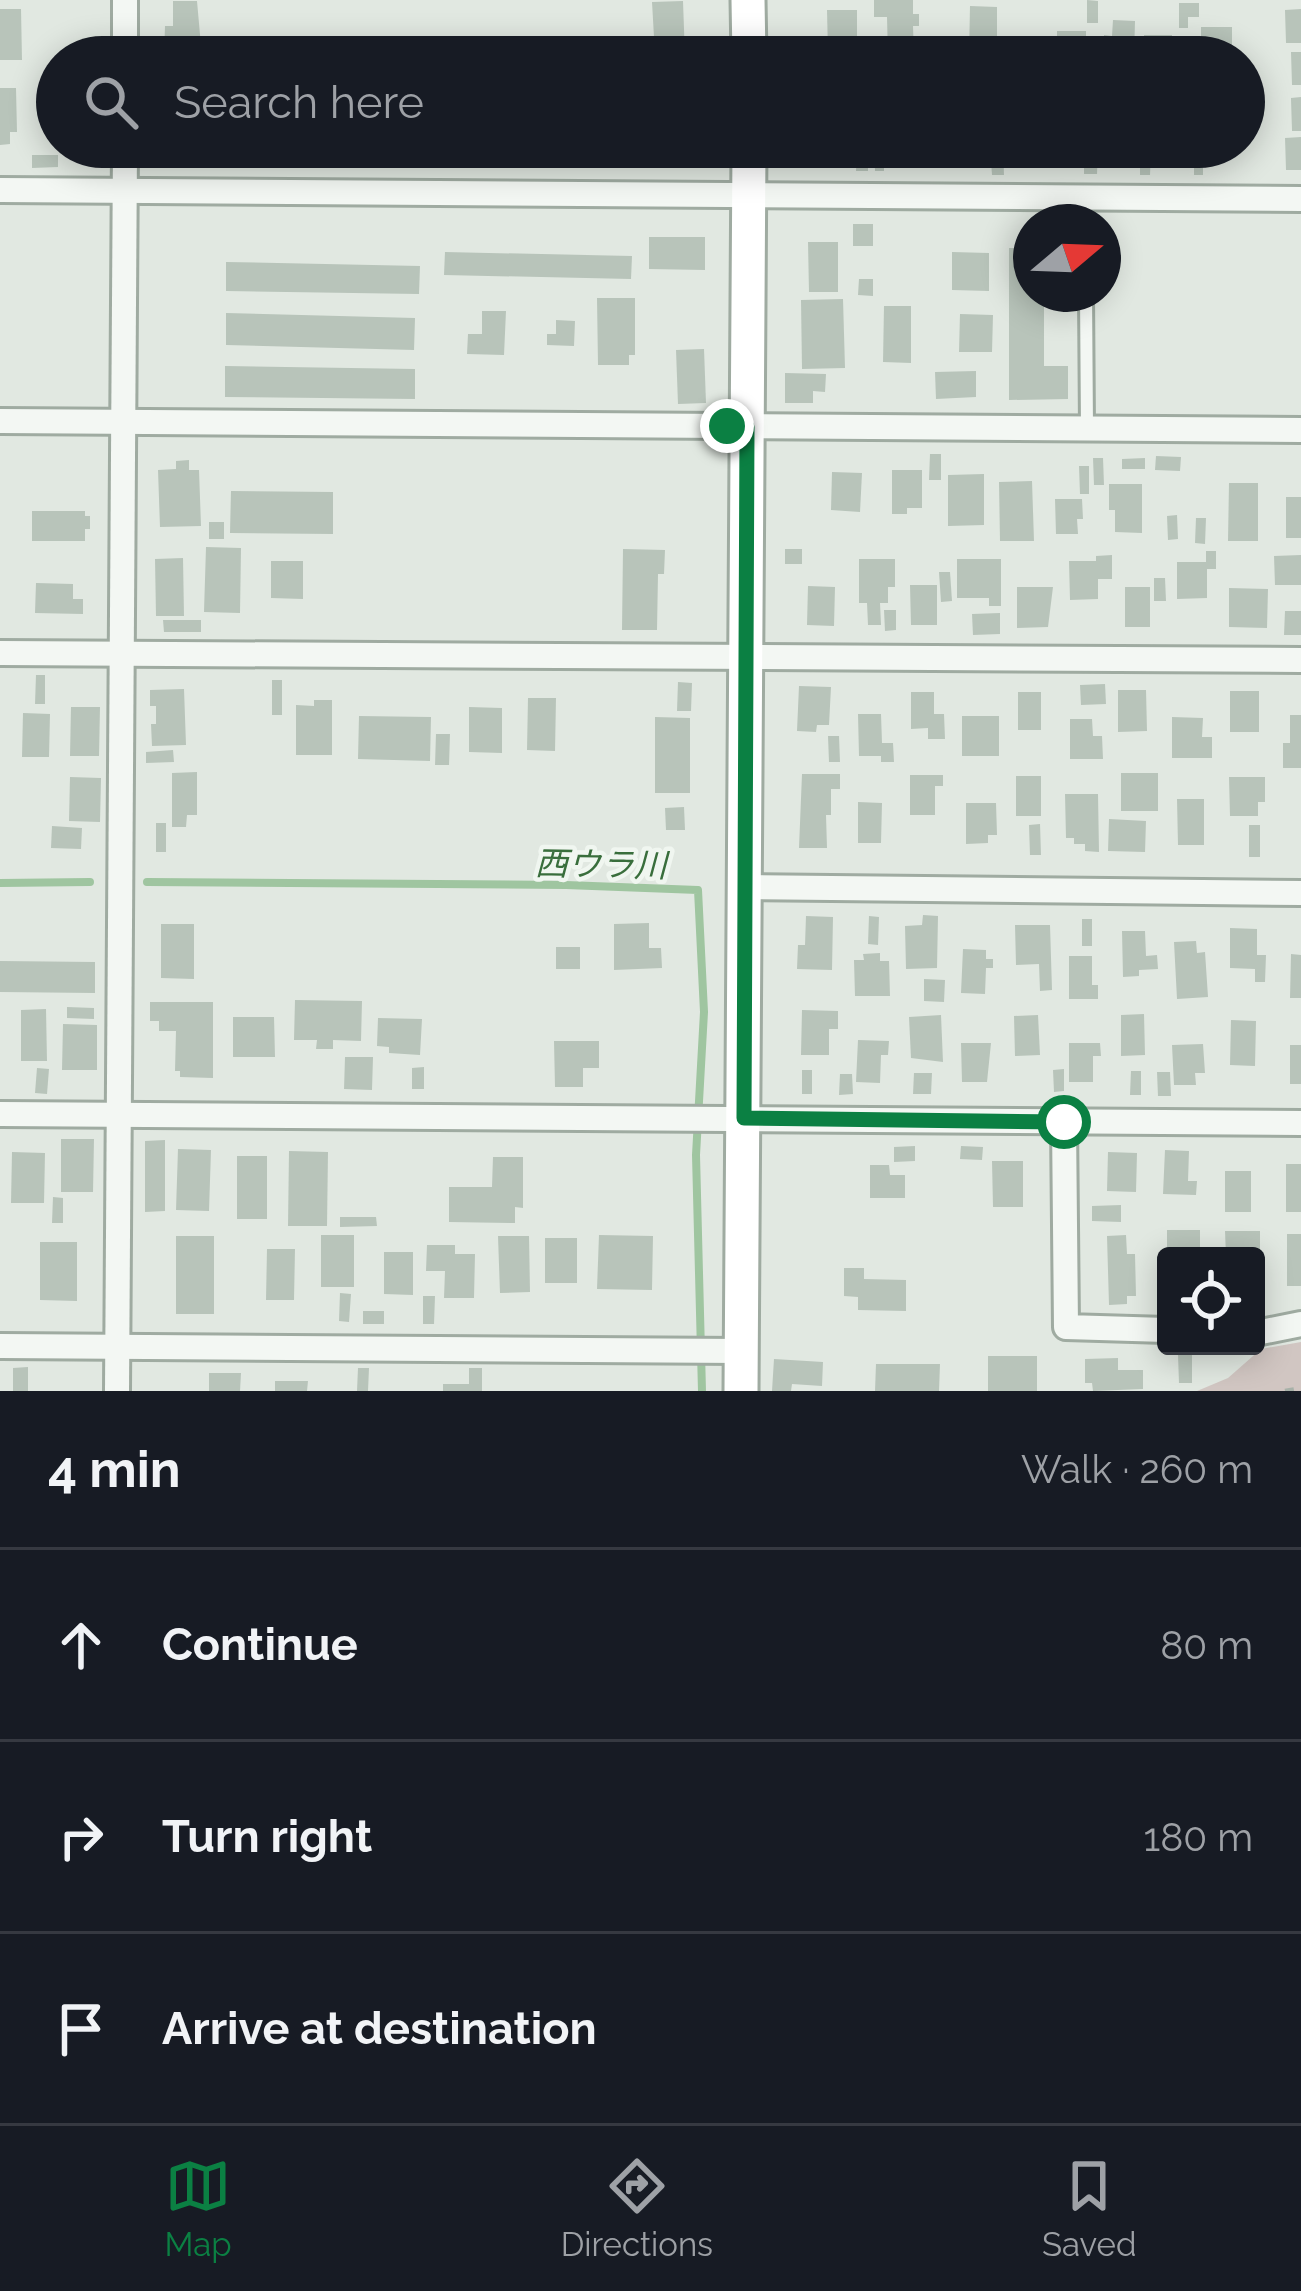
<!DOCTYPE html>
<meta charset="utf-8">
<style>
body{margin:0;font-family:Raleway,"Noto Sans JP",sans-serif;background:#242831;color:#f1f3f6}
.controls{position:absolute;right:36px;bottom:36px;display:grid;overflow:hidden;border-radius:12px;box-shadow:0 6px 30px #0003}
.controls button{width:108px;height:108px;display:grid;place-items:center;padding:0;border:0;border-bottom:3px solid #363941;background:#171b24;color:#f1f3f6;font:60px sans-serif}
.compass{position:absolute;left:1013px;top:204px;width:108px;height:108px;border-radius:50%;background:#171b24;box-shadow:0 6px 30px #0003;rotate:71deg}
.stop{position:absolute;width:36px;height:36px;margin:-27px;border:9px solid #0b8043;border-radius:50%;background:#fff}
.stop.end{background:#0b8043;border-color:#fff;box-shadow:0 3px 12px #0008}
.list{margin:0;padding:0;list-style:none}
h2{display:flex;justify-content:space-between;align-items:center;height:156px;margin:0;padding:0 48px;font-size:51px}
h2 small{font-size:39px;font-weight:400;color:#9ea1a6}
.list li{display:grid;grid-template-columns:78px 1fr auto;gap:36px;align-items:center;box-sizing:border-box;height:192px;padding:0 48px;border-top:3px solid #363941}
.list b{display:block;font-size:45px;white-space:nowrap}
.list em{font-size:39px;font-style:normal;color:#9ea1a6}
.icon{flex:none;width:66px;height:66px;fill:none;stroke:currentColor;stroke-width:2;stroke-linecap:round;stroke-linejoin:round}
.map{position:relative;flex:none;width:1301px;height:1391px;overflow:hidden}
.search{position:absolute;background:#171b24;box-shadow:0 6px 30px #0003;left:36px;right:36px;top:36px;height:132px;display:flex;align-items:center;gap:30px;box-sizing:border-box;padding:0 42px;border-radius:66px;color:#9ea1a6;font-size:45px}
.sheet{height:732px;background:#171b24}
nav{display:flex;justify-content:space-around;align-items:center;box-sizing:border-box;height:168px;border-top:3px solid #363941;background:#171b24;font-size:33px;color:#9ea1a6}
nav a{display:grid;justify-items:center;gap:6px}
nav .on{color:#0b8043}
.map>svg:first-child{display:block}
.green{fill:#d1c6c2}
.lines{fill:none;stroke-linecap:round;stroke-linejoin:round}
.stream{stroke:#9fc5a0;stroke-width:8}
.building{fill:#b8c4ba}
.lane-casing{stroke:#9faba1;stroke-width:18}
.street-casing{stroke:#9faba1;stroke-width:30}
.secondary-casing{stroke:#9faba1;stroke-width:39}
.path{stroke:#a7b1a8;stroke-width:4.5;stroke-dasharray:9 9;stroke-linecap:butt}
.lane{stroke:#f3f7f3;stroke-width:12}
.street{stroke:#f3f7f3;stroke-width:24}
.secondary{stroke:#fff;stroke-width:33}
.route{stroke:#0b8043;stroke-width:15}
.labels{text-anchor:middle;stroke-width:9;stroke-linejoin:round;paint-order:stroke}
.water-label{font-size:33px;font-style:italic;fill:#396e3c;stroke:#f0f6f0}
</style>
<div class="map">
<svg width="1301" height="1391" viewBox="0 0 1301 1391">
<rect width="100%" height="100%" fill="#e1e8e1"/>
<path class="green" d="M1301 1342V1391H1197L1228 1378 1261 1349Z"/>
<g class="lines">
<g class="stream">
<path d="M147 882 566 885 698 890 704 1012 696 1155 702 1391"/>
<path d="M0 883 90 882"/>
</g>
</g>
<g class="building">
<path d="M874 0H913V14H919V26H913L914 57H888L887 17H874Z"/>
<path d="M1087 0 1098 1V23H1087Z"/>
<path d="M173 1H197L202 57H164L165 26H173Z"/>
<path d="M683 1 685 57H646L645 37H654L652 2Z"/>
<path d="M1179 3H1199V17H1188V28H1179Z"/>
<path d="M970 6 997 7V57H969Z"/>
<path d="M0 9H21L22 60H0Z"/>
<path d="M1301 9V43H1286L1285 10Z"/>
<path d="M827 10H857V52L828 53Z"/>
<path d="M1113 20 1135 21 1134 57H1104V35L1112 36Z"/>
<rect x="1201" y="27" width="31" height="30"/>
<rect x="1057" y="31" width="29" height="26"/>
<rect x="1144" y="35" width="28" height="22"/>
<rect x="1009" y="40" width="14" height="17"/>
<path d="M1291 52H1301V85H1292Z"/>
<path d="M0 88H16L17 132H10V144L0 145Z"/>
<path d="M1301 97V131H1292L1291 98Z"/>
<path d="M1301 137V170H1286L1285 138Z"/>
<path d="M857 147H868V171H856Z"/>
<path d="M874 147H884V171H875Z"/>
<path d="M903 147H926L927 165H913V157L903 158Z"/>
<path d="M931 147H943V168H932Z"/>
<path d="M990 147H1003L1004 175H992Z"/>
<path d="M1050 147H1079L1078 160 1050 159Z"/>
<path d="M1084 147H1098L1097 174H1084Z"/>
<rect x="1194" y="147" width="9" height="28"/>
<path d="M1140 150H1151L1150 175H1140Z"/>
<path d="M32 155H58V167L32 168Z"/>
<rect x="853" y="224" width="20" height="22"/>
<path d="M649 237H705V270L649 269Z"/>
<path d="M1021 239H1031V294H1044V366H1068V399L1009 400V248H1021Z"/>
<path d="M808 242H838V292H809Z"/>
<path d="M445 252 632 256 631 279 444 275Z"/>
<path d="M952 252 989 253V291L952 290Z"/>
<path d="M226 262 420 266 419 294 226 291Z"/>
<path d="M859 279H873V296L858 295Z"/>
<path d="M597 298H635V355H629V365H598Z"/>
<path d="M843 299 845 368 802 369 801 300Z"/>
<path d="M884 306H911V363L883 362Z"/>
<path d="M482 311H506L504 355 467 354 468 334H482Z"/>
<path d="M226 313 415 318 414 350 226 345Z"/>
<path d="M960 314 993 315 992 352H959Z"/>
<path d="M556 320 575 321 574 346 547 345V334H556Z"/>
<path d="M704 349 706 403 678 404 676 350Z"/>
<path d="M225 366 415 369V399L225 397Z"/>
<path d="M976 371V397L936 399 935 372Z"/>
<path d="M785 373 826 374 825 392 813 391V403H785Z"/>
<path d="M930 454H941V480H929Z"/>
<path d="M1156 456 1181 457 1180 471 1155 470Z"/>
<path d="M1093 458H1103L1104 485H1094Z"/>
<path d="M1145 458V469H1122V459Z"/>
<path d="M189 460V470H199L201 526 160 527 158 470 176 469V461Z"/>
<path d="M1079 466H1089V494H1080Z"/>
<path d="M892 470H922V508H907V514H892Z"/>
<path d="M832 472 862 473 860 512 831 510Z"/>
<path d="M984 474V525L948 526V475Z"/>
<path d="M1032 481 1034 541H1000L999 482Z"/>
<path d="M1229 483H1258V541H1228Z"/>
<path d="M1109 484H1142V533L1115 532V510H1109Z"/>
<path d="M231 491 333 492V534L230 533Z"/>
<rect x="1286" y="497" width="15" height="41"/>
<path d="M1055 499H1082L1083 519H1077L1078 534H1056Z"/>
<path d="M32 511H85V516H90V529H85V541H32Z"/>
<path d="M1177 515 1178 539 1168 540 1167 516Z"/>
<path d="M1196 518H1206L1205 544 1195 543Z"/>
<rect x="209" y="522" width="15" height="17"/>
<path d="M206 547 241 548 240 613 204 612Z"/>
<path d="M623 549 665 550 664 574H658L657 630H622Z"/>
<rect x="785" y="549" width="17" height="15"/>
<path d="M1206 551H1216V569H1207V598L1177 599V562H1206Z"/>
<path d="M1112 555V579H1098V599L1070 600 1069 561H1096V556Z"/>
<path d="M1301 555V585H1275L1274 556Z"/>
<path d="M183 558 184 616H156L155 559Z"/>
<path d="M859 559H895V587H888V603H880L881 625H868L867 603H859Z"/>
<path d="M957 559H1001V606H989V598H957Z"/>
<path d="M271 561H303V599L271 598Z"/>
<path d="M939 572H950L952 601 941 602Z"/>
<path d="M1154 578H1165L1166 601H1154Z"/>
<path d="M36 583 73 584V599H83V614L35 613Z"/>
<path d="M910 585H937V625H911Z"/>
<path d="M808 586 835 587 834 626 807 625Z"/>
<path d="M1017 587H1053L1048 627 1017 628Z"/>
<rect x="1125" y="587" width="25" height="40"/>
<path d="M1229 588 1268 589 1267 628 1229 627Z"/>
<path d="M884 610H896V630L885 631Z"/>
<path d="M1285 611H1301V635H1284Z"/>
<path d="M1000 613V634L973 635 972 614Z"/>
<path d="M163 620H201V632H164Z"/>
<path d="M36 675H45V704H35Z"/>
<rect x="272" y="680" width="10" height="35"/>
<path d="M678 682 692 683 691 711H677Z"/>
<path d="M1105 684 1106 704 1081 705 1080 685Z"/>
<path d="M799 686 831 687 829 725H817L816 732 797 731Z"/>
<path d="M184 689 186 745 152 746 151 724H156V706H150V690Z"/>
<path d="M1118 690H1146L1147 731 1118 732Z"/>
<rect x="1230" y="691" width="29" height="41"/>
<path d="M911 692H934V714H944L945 739H928V728L911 729Z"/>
<rect x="1018" y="692" width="23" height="38"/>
<path d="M528 698H556L555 751 527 750Z"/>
<path d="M314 700H332V755H296V705L314 706Z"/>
<path d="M71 707H100L99 756H70Z"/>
<path d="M469 707 502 708V753L469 752Z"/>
<path d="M23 713 50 714 49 757H22Z"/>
<path d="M858 714H881L882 743H893L894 762H881V756H859Z"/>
<path d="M1290 715H1301V768H1283V743H1290Z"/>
<path d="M359 716 431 717 430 761 358 759Z"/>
<rect x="962" y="716" width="37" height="40"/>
<path d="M655 717 690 718V793H655Z"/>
<path d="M1172 717 1203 718 1202 737H1212V758H1172Z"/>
<path d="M1070 719H1092L1093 736H1102L1103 759H1070Z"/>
<path d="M436 734H450L449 765H435Z"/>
<path d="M828 736H839L840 762H829Z"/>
<path d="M173 750 174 762 146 763V752Z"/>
<path d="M197 772V815H187L186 827H172V773Z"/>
<rect x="1121" y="773" width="37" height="38"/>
<path d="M802 774H840V789H831V815H826L827 848H799Z"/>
<path d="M910 775H943V786H935V815H910Z"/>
<rect x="1016" y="776" width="25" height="40"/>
<path d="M70 777 101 778 100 822 69 821Z"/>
<path d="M1229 777H1265V802H1258V816H1230Z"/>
<path d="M1065 794H1098L1099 852 1085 851V844H1074V838H1066Z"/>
<path d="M1177 799H1204V845H1178Z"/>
<path d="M858 802 882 803 881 843H858Z"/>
<path d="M966 803H996L997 835H988V843L966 844Z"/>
<path d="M684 807 685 830H666L665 808Z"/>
<path d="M1109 819 1146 821 1145 852 1108 851Z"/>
<rect x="156" y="823" width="10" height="29"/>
<path d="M1040 824 1041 855H1030L1029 825Z"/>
<rect x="1249" y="825" width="11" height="32"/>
<path d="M52 826 82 828 81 849 51 848Z"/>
<path d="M923 915 938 916 937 968 906 969 905 926 922 925Z"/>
<path d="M806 916 833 917 832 970 797 969 798 945H805Z"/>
<path d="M869 916 879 917 878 945 868 944Z"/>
<rect x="1082" y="919" width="10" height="27"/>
<path d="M649 923V948H661L662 968 614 970V924Z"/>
<path d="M161 924H194V979L161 978Z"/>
<path d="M1015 925H1050L1052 990 1040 991 1039 964 1016 965Z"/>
<path d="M1230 928 1257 929V955H1266L1265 982H1255V969L1230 968Z"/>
<path d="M1122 931H1145L1146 956 1157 955 1158 969 1139 970V976L1123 977Z"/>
<path d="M1196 941 1197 953 1205 952 1208 997 1177 999 1174 942Z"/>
<rect x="556" y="947" width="24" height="22"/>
<path d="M963 949 986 950V959H993V968H986L985 994 961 993Z"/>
<path d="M880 953V961H889L890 996H855L854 960H864L863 954Z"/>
<path d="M1291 954 1301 955V998H1290Z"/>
<path d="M1069 956H1092V985H1098V999H1069Z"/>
<path d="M0 961 95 962V993L0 992Z"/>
<path d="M924 979 945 980 944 1002 924 1001Z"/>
<path d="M295 1000 362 1001 361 1041 333 1040V1049H316L317 1040H294Z"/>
<path d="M150 1002H213V1078L180 1077V1071H175L176 1031H159V1021H150Z"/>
<path d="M67 1007 94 1008V1019L67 1018Z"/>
<path d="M46 1009 47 1061H21V1010Z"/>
<path d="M802 1010 838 1011V1029H829V1055H801Z"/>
<path d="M1144 1014 1145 1055 1121 1056V1015Z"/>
<path d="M941 1015 943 1062 911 1058 909 1017Z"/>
<path d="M1038 1015 1040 1055 1015 1056 1014 1016Z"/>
<path d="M233 1017H274L275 1057H233Z"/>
<path d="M378 1018 422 1019 420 1055 389 1053V1047L377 1046Z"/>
<path d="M1231 1020 1256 1021 1255 1066 1230 1065Z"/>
<path d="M63 1024 97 1025V1070H62Z"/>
<path d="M858 1040 889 1041 888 1055H881L880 1083 856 1082Z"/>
<path d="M554 1041H599V1068H583V1087H555Z"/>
<path d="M961 1043H991L987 1082H962Z"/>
<path d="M1069 1043H1100L1101 1056H1093V1082H1069Z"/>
<path d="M1203 1044 1205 1073H1195L1196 1085H1174L1172 1045Z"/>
<rect x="1290" y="1045" width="11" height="39"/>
<path d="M345 1057H373L372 1090 344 1089Z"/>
<path d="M424 1067V1089H412V1068Z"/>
<path d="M37 1068 49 1069 47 1094 35 1093Z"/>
<path d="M1064 1069V1091L1054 1092 1053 1070Z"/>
<rect x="802" y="1070" width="10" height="24"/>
<path d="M1131 1071H1141V1095H1130Z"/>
<path d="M1157 1072H1170L1171 1096H1158Z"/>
<path d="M914 1073H932L931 1094H913Z"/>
<path d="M840 1074H852L853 1094 839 1095Z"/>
<path d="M61 1139H94L93 1192H61Z"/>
<path d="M165 1140V1211L145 1212V1141Z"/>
<path d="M915 1146V1161L894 1162V1147Z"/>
<path d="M961 1146 983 1147 982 1160 960 1159Z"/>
<path d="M178 1149 211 1150 209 1211 176 1210Z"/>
<path d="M1165 1150 1189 1151 1188 1181H1197L1196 1195 1163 1194Z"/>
<path d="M289 1151 328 1152 327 1226H288Z"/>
<path d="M12 1152 45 1153 44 1203H11Z"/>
<path d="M1108 1152 1137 1153 1136 1192 1107 1191Z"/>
<rect x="237" y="1156" width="30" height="63"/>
<path d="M493 1157H523V1208L515 1207V1223L449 1222V1187H492Z"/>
<path d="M992 1161H1023V1207H993Z"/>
<rect x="1286" y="1164" width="15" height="48"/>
<path d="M870 1165H889L890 1175H905V1198H870Z"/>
<rect x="1225" y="1171" width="26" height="41"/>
<path d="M53 1197 63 1198V1223H52Z"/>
<path d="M1121 1205V1222L1092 1221V1206Z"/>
<path d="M340 1217H376L377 1226 340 1227Z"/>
<rect x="1167" y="1230" width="33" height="26"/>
<path d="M1225 1231H1260V1256H1226Z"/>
<rect x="1287" y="1234" width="14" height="52"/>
<rect x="321" y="1235" width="33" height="52"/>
<path d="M599 1235 653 1236 652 1290 597 1289Z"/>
<path d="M1126 1235 1127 1254H1135L1136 1296H1127V1304L1109 1305 1107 1236Z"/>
<rect x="176" y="1236" width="38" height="78"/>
<path d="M498 1236H529L530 1292 500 1293Z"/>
<rect x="545" y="1238" width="32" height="45"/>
<path d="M40 1242H77V1301L40 1300Z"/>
<path d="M427 1245H455V1254H475L474 1298H444L445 1271H426Z"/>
<path d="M267 1249H295L294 1300H266Z"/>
<path d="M384 1252H413V1295L384 1294Z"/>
<path d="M844 1268H864V1279L906 1280V1311L858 1310V1297L844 1296Z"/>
<path d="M340 1293 351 1294 349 1322 339 1321Z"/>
<path d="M423 1296H435L434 1324H423Z"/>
<rect x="363" y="1311" width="21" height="13"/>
<path d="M1178 1355H1192V1383H1179Z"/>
<rect x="988" y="1356" width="49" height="35"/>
<path d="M1118 1358V1370H1143V1389L1093 1391 1092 1383H1085V1359Z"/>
<path d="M774 1359 823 1362 822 1386 792 1384 791 1391H772Z"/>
<path d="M876 1364H940L939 1391H875Z"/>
<path d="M28 1367V1391H13V1368Z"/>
<path d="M358 1368H369L368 1391H357Z"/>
<path d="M469 1368H482V1391H443V1384H469Z"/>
<path d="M209 1373H241L240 1391H209Z"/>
<path d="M275 1381H308L307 1391H275Z"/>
</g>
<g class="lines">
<g class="lane-casing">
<g id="lane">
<path d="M1085 198V222"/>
<path d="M1086 294 1087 429"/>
</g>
</g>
<g class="street-casing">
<g id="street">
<path d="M125 57V0"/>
<path d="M0 190 1301 199"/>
<path d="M0 421 1301 430"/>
<path d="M0 653 1301 660"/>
<path d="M744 887 1301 893"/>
<path d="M0 1114 1301 1123"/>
<path d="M1064 1122 1066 1327 1166 1330"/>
<path d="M1256 1333 1301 1324"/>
<path d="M0 1346 741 1351"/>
<path d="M117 1391 125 147"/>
</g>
</g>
<g class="secondary-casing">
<g id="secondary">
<path d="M748 0 749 57"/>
<path d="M741 1391 749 147"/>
</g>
</g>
<path class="path" d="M1285 1391 1301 1388"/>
<use href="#lane" class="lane"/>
<use href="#street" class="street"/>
<use href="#secondary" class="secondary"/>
</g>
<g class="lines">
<path class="route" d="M727 426 747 427 744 1118 1064 1122"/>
</g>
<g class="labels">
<g class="water-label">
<text transform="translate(601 864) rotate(1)" y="12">西ウラ川</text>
</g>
</g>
</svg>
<div class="controls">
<button><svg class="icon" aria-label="locate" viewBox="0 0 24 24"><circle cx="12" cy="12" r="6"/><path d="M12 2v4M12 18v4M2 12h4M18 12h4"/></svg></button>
</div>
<svg class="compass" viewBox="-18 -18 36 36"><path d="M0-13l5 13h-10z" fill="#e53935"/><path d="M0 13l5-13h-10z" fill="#9ea1a6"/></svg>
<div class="stop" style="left:1064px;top:1122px"></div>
<div class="stop end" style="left:727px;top:426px"></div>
<div class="search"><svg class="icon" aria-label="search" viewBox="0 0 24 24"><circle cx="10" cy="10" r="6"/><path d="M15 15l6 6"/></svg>Search here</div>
</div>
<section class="sheet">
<h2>4 min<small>Walk · 260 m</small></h2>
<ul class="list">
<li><svg class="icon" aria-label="ahead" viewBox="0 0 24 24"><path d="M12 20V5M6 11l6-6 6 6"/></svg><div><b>Continue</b></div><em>80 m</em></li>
<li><svg class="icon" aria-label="right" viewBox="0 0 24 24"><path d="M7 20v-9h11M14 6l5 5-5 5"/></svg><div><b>Turn right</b></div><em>180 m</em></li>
<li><svg class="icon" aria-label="arrive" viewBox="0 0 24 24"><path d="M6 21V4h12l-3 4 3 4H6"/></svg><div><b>Arrive at destination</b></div></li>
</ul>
</section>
<nav>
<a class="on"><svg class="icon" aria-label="map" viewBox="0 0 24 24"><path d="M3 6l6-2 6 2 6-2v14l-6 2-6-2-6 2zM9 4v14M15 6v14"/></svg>Map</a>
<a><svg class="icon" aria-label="directions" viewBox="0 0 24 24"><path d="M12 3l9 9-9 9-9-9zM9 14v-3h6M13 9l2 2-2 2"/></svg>Directions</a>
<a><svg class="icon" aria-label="saved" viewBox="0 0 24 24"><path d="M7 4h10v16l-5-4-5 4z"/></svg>Saved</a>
</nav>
